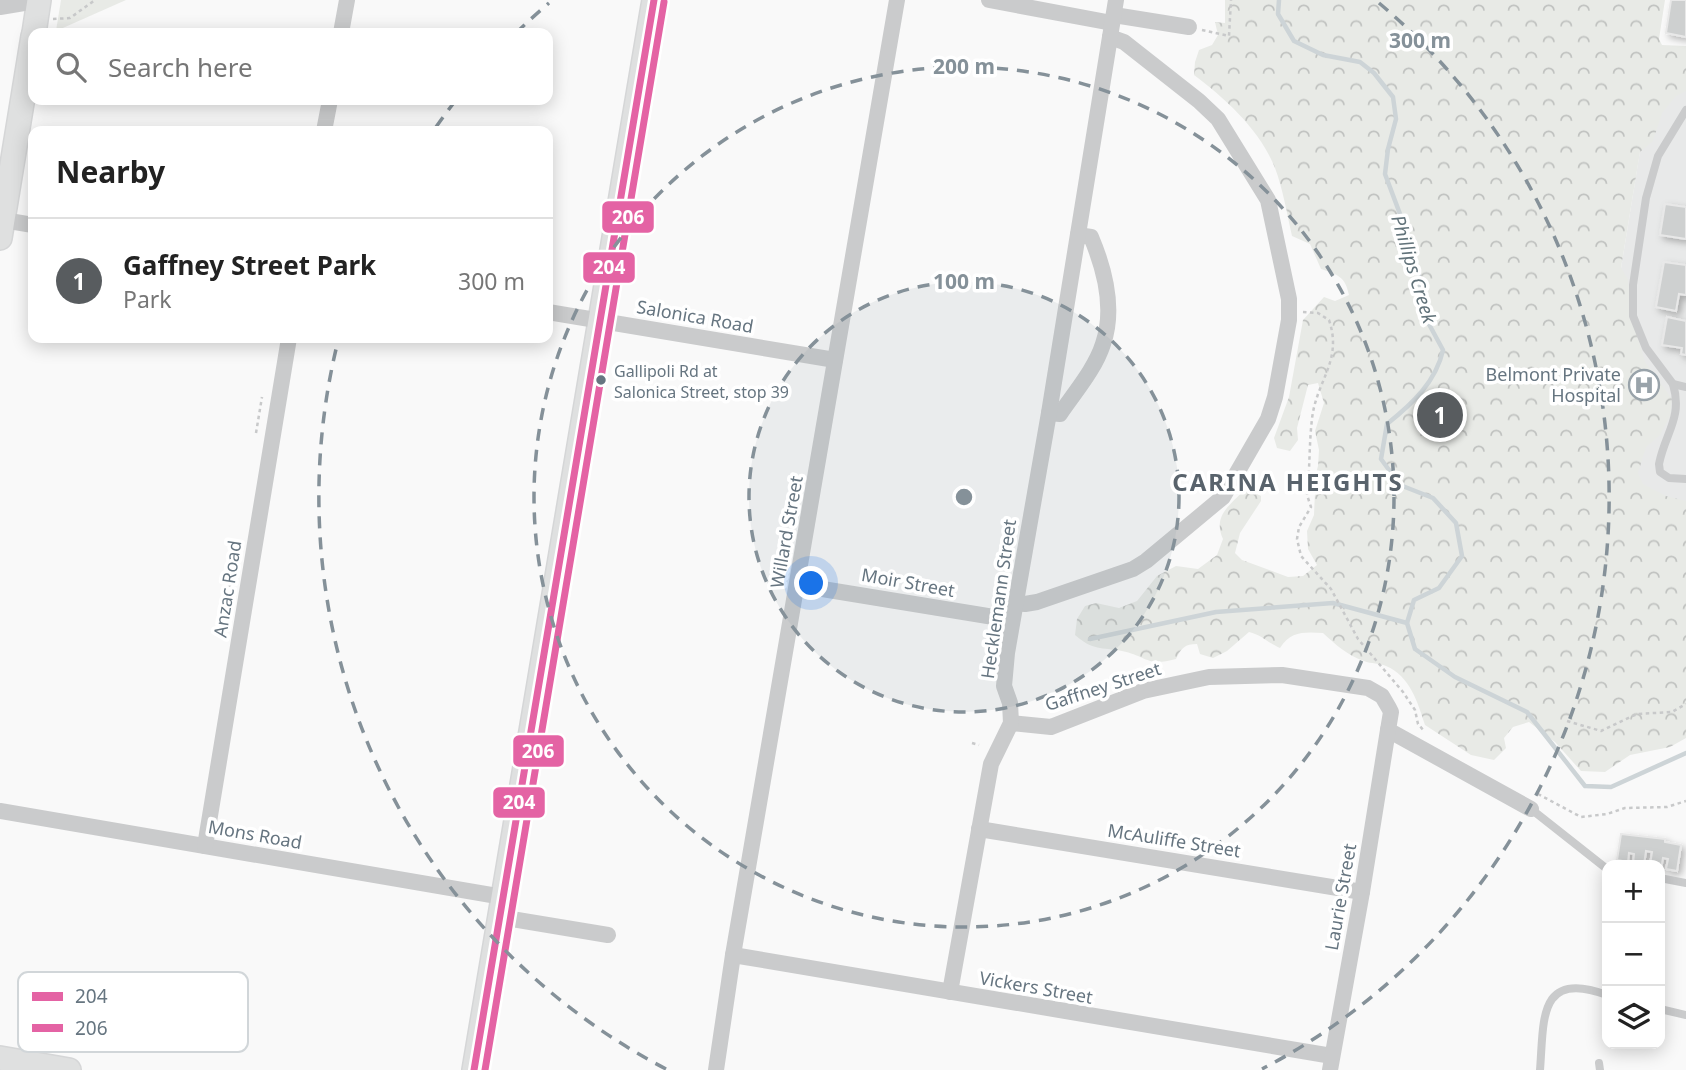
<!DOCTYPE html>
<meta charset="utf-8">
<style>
body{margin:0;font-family:"Noto Sans",sans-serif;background:#f2f2f2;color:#222}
.controls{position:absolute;right:21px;bottom:21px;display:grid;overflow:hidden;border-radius:14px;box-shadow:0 4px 18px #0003}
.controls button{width:63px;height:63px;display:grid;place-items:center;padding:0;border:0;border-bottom:2px solid #e0e0e0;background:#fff;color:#222;font:35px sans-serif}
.you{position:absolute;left:812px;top:584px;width:24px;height:24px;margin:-18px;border:5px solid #fff;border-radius:50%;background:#1a73e8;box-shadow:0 0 0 10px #1a73e833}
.badge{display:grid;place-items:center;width:46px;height:46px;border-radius:50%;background:#585c5f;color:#fff;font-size:23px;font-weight:700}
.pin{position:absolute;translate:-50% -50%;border:4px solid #fff;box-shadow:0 2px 7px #0006}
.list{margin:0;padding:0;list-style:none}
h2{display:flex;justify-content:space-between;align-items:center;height:91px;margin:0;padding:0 28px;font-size:30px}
h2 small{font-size:23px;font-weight:400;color:#767676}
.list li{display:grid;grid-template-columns:46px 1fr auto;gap:21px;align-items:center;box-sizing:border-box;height:126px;padding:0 28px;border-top:2px solid #e0e0e0}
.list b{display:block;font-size:26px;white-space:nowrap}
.list p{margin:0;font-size:23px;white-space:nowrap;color:#767676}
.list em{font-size:23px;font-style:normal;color:#767676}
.icon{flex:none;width:38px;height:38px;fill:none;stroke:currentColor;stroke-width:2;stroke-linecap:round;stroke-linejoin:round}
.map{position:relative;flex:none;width:1686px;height:1070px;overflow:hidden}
.search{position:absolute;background:#fff;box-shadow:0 4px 18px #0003;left:28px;top:28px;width:525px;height:77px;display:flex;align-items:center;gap:18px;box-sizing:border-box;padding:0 24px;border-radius:14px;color:#767676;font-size:26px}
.panel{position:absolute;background:#fff;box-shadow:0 4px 18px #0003;left:28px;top:126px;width:525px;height:217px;border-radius:14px}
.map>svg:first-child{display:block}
.built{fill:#e8e9e9}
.green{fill:#e8eae6}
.forest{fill:url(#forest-crowns)}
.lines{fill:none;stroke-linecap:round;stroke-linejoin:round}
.stream{stroke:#cdd4d7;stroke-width:4.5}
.building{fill:#ced0d0;stroke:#e8e8e8;stroke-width:2;filter:url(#shadow)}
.secondary-casing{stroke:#d5d6d7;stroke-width:26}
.path{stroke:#c8c9ca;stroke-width:2.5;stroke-dasharray:3.5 3.5;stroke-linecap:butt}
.lane{stroke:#cacbcc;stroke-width:8}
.street{stroke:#cacbcc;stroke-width:16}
.secondary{stroke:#dfe0e0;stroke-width:23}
.bus-1-casing{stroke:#fff;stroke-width:12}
.bus-2-casing{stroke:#fff;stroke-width:12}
.bus-1{stroke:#e463a4;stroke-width:7}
.bus-2{stroke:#e463a4;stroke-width:7}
.ring{fill:none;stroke:#859199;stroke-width:3.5;stroke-dasharray:12 9}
.bus-dot{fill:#667580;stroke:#fff;stroke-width:2.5}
.labels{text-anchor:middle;stroke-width:7;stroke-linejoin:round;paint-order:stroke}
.bus-label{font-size:16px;fill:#667580;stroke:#fff;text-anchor:start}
.street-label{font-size:18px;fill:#667580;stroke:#fff}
.poi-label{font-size:18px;fill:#667580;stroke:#fff;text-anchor:end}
.water-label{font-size:19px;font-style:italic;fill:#62737a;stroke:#fff}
.district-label{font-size:24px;font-weight:bold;letter-spacing:2px;fill:#59636c;stroke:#fff}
.key{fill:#fff;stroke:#d1d6d9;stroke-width:2}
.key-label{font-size:19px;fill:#667580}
.centre{fill:#859199;stroke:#fff;stroke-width:3.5}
.ring-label{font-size:21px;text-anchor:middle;font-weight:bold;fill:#859199;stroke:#fff;stroke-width:7;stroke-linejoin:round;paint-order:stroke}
.line-badge{stroke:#fff;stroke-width:2.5}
.badge-label{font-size:19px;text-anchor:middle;font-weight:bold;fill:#fff}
</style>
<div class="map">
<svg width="1686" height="1070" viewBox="0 0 1686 1070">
<defs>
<pattern id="forest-crowns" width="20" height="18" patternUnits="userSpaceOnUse" patternTransform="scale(1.75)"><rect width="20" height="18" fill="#e8eae6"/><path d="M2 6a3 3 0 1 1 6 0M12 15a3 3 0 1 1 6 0" fill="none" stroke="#c0c2c0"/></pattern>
<filter id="shadow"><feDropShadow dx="3.5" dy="3.5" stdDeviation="3.5" flood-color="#0004"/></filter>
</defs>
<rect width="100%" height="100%" fill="#f9f9f9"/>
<path class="built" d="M1655 59 1686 60V523L1583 502Z"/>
<path class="green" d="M61 0H126L56 31Z"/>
<path class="forest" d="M1225 0H1665L1659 39 1662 45 1686 46V91L1676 96 1662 113 1653 141 1640 152 1621 268 1628 279 1631 315 1645 362 1672 399 1670 416 1660 435 1646 447 1638 473 1643 484 1666 496 1686 501V738L1670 747 1630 755 1605 772 1581 771 1555 742 1529 722 1513 727 1504 738 1506 748 1494 760 1471 755 1425 725C1418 703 1410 676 1386 666 1380 663 1371 664 1364 661 1348 656 1335 644 1323 633 1304 632 1291 631 1280 648 1268 643 1262 635 1249 632L1227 651 1213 658 1200 654 1197 644C1185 644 1181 648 1176 659 1146 667 1147 656 1122 651 1101 647 1093 651 1075 635L1077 619 1085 606 1096 603 1119 608 1137 601 1157 576 1176 566 1198 569 1217 555 1223 539C1212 515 1231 505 1246 488L1261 496V501L1240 533 1235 553 1242 560 1288 577 1303 576 1317 565 1308 549 1307 531 1314 515 1315 492 1313 484 1318 466 1319 450 1315 431 1324 403 1318 383 1308 385 1297 428 1298 440 1290 451 1277 448 1274 438 1289 397 1303 320 1324 297 1335 301 1349 295C1345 276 1338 275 1321 269L1310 244 1292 236C1287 214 1283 189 1275 168 1260 130 1226 99 1194 75L1195 62 1199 50 1212 45 1218 35 1215 22 1225 23Z"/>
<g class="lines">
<g class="stream">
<path d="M1279 0 1278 14 1294 41 1323 55 1360 62 1374 73 1393 97 1396 119 1388 149 1385 174 1406 230 1419 276 1424 315 1443 350C1436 382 1412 404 1387 424L1381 459 1400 485 1433 498 1456 523 1462 556 1439 588 1414 600 1407 623 1415 649 1455 677 1527 712 1585 786 1611 787 1686 753"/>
<path d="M1090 639 1216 612 1333 603 1407 623"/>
</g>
</g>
<g class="building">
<path d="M1671 0H1686V37L1666 33Z"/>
<path d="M1665 204 1686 207V239L1660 235Z"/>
<path d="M1664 262 1686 265V295L1679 294 1676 311 1656 307Z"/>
<path d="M1667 317 1686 321V355L1681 354 1682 348 1662 345Z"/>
<path d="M1621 834 1665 839V842L1681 845 1677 871 1666 869 1668 859 1663 858 1661 869 1660 865H1650L1652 852 1646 851 1644 865 1633 864 1634 854 1629 853 1628 862 1617 860Z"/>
</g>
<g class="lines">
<g class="secondary-casing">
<g id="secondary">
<path d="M34 33 39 0"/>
<path d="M0 238 33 36"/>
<path d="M0 1058 69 1070"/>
<path d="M474 1070 654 0"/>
</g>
</g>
<g class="path">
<path d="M53 19 70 18 95 0"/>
<path d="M1202 30 1229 36 1231 0"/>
<path d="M1303 312 1318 313 1329 320C1343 361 1316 381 1312 419 1309 444 1310 470 1307 495L1311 507 1299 527 1297 539 1301 556 1331 589 1358 639 1403 692 1415 710 1418 724 1425 732"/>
<path d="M256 433 262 397"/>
<path d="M226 608 238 540"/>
<path d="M1567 721 1601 731 1637 714 1672 712 1686 704"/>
<path d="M972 743 979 745"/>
<path d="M1538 794 1581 817 1607 814 1625 808 1667 807 1686 801"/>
</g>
<g class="lane">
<path d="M1686 110 1658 156 1646 198 1633 285V316L1646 348 1673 384 1686 387"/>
<path d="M1673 384C1683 418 1665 433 1659 464L1660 472 1669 478 1686 479"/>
<path d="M1531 809 1607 869"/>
<path d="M1660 878 1686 883"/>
<path d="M1660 1009 1686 1015"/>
<path d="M1599 1063 1600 1070"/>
<path d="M1540 1070C1544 1020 1538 969 1607 995"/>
</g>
<g class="street">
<path d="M989 0 1112 23"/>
<path d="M0 7 30 2 39 3"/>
<path d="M1114 15 1189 27"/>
<path d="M341 33 347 0"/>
<path d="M324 131 330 100"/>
<path d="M3 220 33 225"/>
<path d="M548 312 835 360"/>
<path d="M1049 413 1060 414C1075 392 1095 369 1103 344 1115 309 1105 270 1091 237L1078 235"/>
<path d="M798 585 1012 620"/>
<path d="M1015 603 1025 604 1037 602 1133 569 1146 561 1223 497 1268 419 1275 397 1289 320V299L1268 200 1218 119 1199 101 1124 42 1110 37"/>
<path d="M1011 723 1051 727 1143 691 1209 677 1282 675 1368 688 1382 696 1389 708 1391 712 1388 730 1531 809"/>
<path d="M0 811 503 897"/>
<path d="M979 829 1362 892"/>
<path d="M205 846 289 338"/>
<path d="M500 917 608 935"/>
<path d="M733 955 1332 1056"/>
<path d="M950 992 991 764 1011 723 1010 703 1004 686 1007 653 1049 413 1116 0"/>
<path d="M716 1070 733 955 897 0"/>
<path d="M1330 1070 1362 892 1388 730"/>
</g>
<use href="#secondary" class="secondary"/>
<g class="bus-1-casing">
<path id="bus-1" d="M474 1070 654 0"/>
</g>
<g class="bus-2-casing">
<path id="bus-2" d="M485 1070 664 2"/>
</g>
<use href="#bus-1" class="bus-1"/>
<use href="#bus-2" class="bus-2"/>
</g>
<circle cx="964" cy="497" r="215" fill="#859199" fill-opacity=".12"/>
<g class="ring">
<circle cx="964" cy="497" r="215"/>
<circle cx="964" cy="497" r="430"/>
<path d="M666 1069A645 645 0 0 1 338 341M436 127A645 645 0 0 1 456 100M516 33A645 645 0 0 1 549 3M1379 3A645 645 0 0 1 1262 1069"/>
</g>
<defs>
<g id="hospital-ring" transform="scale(1.575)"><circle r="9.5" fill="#fff" stroke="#99a3aa" stroke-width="1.5"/><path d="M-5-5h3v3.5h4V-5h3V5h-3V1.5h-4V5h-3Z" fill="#99a3aa"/></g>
</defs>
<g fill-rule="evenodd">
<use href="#hospital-ring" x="1644" y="385"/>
</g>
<circle class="bus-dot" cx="601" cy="380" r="6"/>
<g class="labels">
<g class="bus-label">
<text x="614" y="377">Gallipoli Rd at<tspan x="614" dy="21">Salonica Street, stop 39</tspan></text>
</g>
<g class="street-label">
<text transform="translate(695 317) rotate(10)" y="6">Salonica Road</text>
<text transform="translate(787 532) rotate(-80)" y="6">Willard Street</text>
<text transform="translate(908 583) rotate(10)" y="6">Moir Street</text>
<text transform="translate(228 589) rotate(-81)" y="6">Anzac Road</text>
<text transform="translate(999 599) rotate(-82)" y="6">Hecklemann Street</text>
<text transform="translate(1103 687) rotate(-18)" y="6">Gaffney Street</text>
<text transform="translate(255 835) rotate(10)" y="6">Mons Road</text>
<text transform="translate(1174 841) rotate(9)" y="6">McAuliffe Street</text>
<text transform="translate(1341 897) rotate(-80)" y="6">Laurie Street</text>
<text transform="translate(1036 988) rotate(10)" y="6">Vickers Street</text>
</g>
<g class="poi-label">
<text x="1621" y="381">Belmont Private<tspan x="1621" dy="21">Hospital</tspan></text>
</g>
<g class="water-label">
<text transform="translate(1414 269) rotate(73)" y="7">Phillips Creek</text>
</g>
<g class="district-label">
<text x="1288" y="491">CARINA HEIGHTS</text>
</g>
</g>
<rect x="18" y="972" width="230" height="80" rx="10" class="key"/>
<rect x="32" y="992" width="31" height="9" fill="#e463a4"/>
<rect x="32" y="1024" width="31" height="8" fill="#e463a4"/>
<g class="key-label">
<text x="75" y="1003">204</text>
<text x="75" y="1035">206</text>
</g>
<circle cx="964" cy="497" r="10" class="centre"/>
<g class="ring-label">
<text x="1420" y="48">300 m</text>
<text x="964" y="74">200 m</text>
<text x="964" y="289">100 m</text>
</g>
<g class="line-badge">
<rect x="601" y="200" width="54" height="34" rx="7" fill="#e463a4"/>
<rect x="582" y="251" width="54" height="33" rx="7" fill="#e463a4"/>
<rect x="512" y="734" width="53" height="34" rx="7" fill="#e463a4"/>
<rect x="492" y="786" width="54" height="33" rx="7" fill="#e463a4"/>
</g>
<g class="badge-label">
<text x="628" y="224">206</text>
<text x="609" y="274">204</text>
<text x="538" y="758">206</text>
<text x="519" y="809">204</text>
</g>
</svg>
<div class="controls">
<button>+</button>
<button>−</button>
<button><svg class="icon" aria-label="layers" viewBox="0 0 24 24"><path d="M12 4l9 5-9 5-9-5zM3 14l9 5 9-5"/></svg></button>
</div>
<div class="you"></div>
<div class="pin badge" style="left:1440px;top:415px">1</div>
<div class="search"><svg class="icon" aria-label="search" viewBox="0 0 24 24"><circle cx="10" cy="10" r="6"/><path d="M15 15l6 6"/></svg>Search here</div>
<section class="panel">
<h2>Nearby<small></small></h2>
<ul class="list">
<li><span class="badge">1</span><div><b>Gaffney Street Park</b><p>Park</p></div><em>300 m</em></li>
</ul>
</section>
</div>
